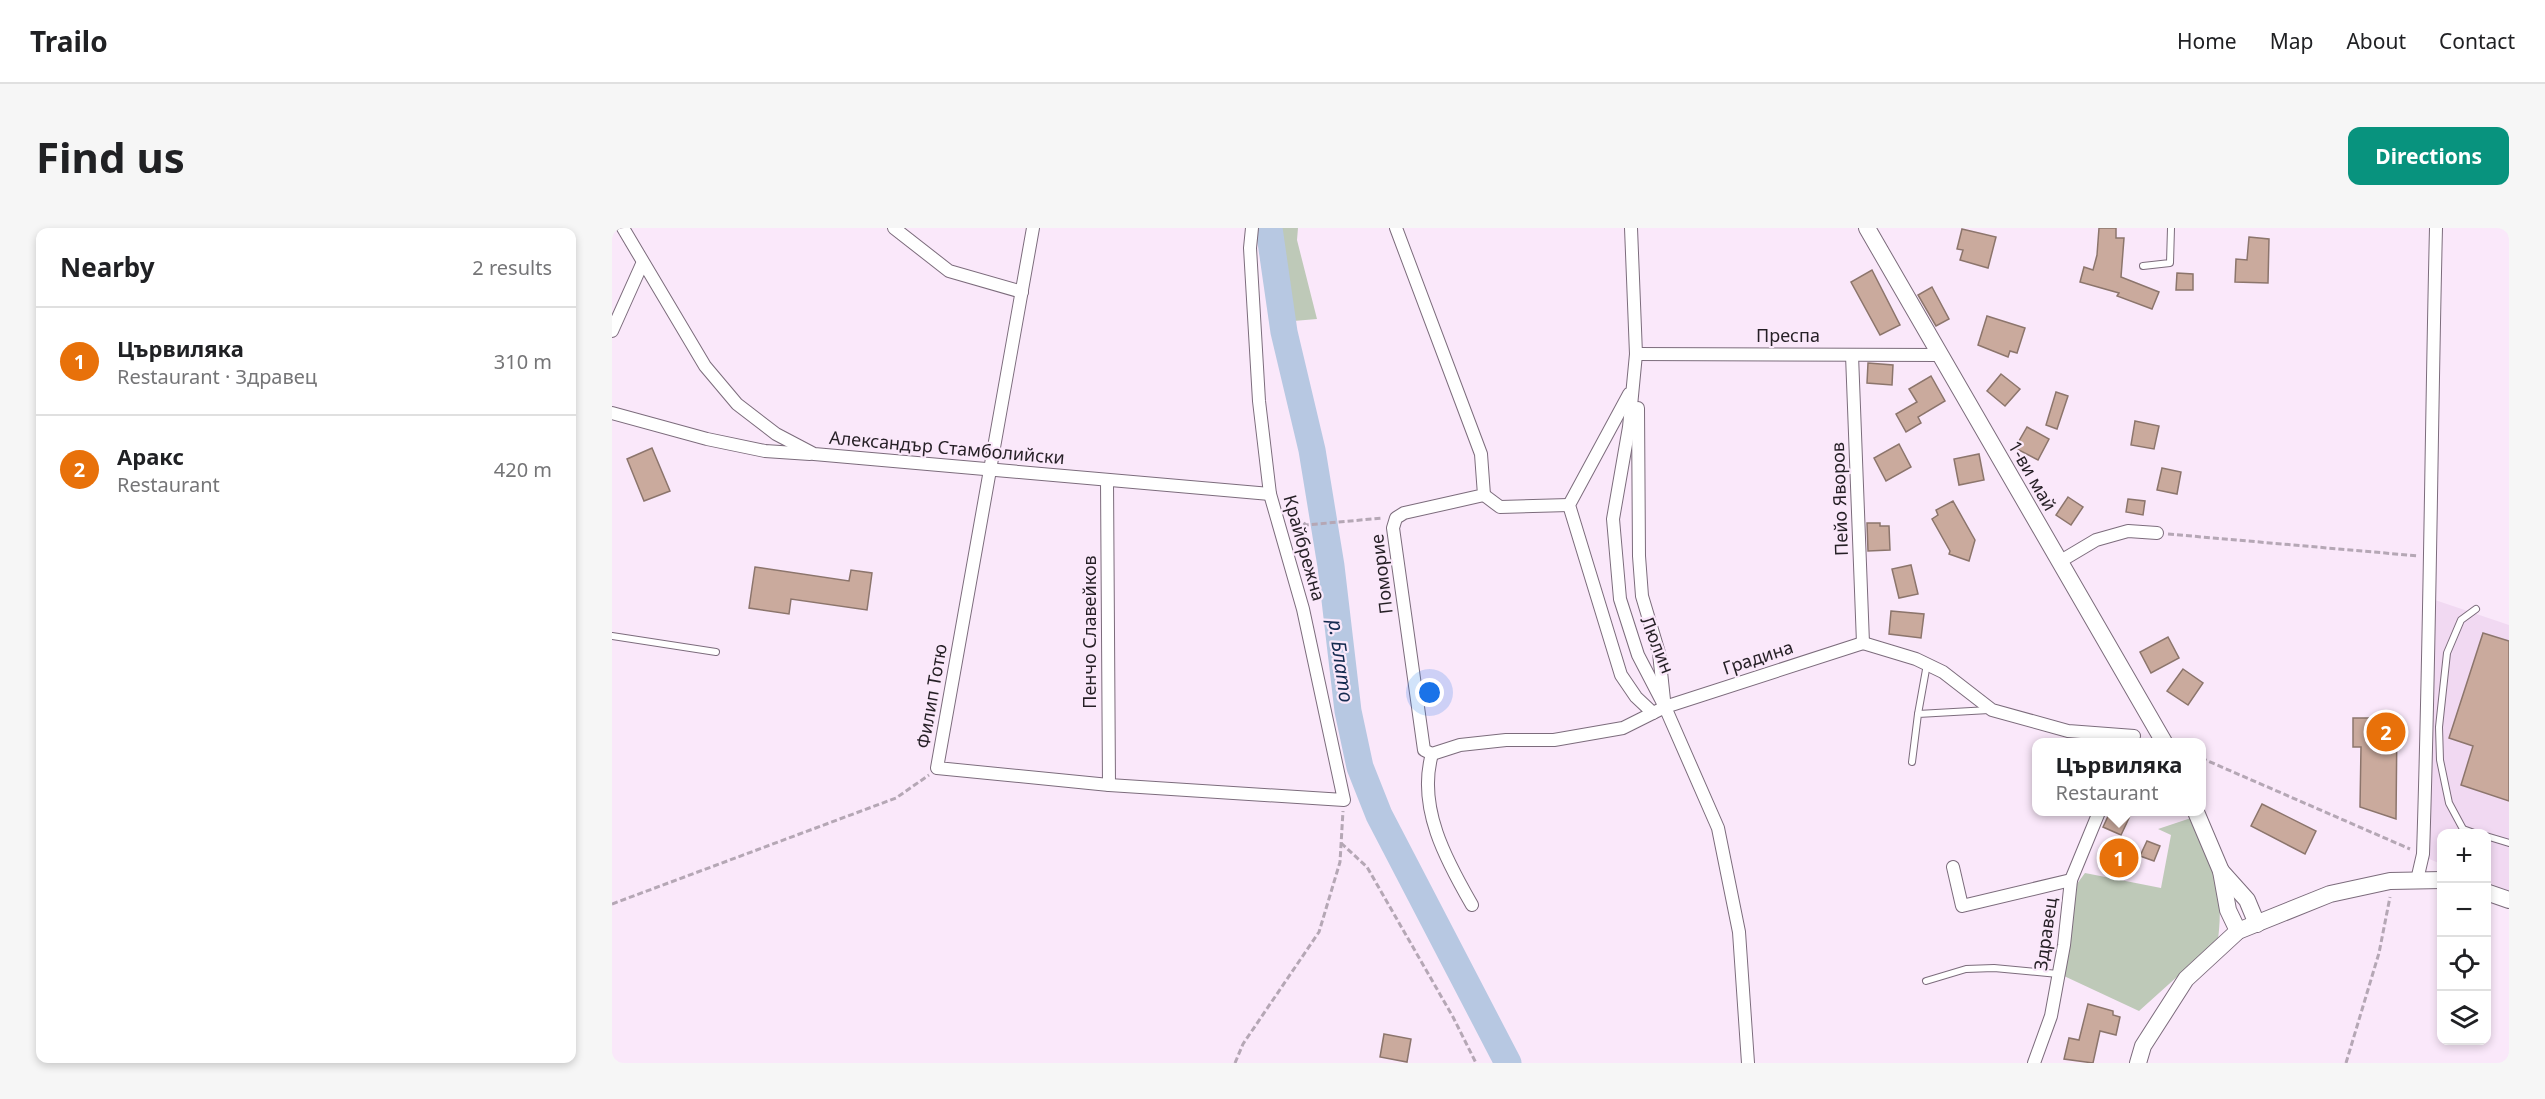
<!DOCTYPE html>
<meta charset="utf-8">
<style>
body{margin:0;font-family:"Noto Sans",sans-serif;background:#f6f6f6;color:#202124}
.controls{position:absolute;right:18px;bottom:18px;display:grid;overflow:hidden;border-radius:12px;box-shadow:0 3px 9px #0003}
.controls button{width:54px;height:54px;display:grid;place-items:center;padding:0;border:0;border-bottom:2px solid #e0e0e0;background:#fff;color:#202124;font:30px sans-serif}
.you{position:absolute;left:818px;top:465px;width:21px;height:21px;margin:-15px;border:4px solid #fff;border-radius:50%;background:#1a73e8;box-shadow:0 0 0 9px #1a73e833}
.badge{display:grid;place-items:center;width:39px;height:39px;border-radius:50%;background:#08937e;color:#fff;font-size:20px;font-weight:700}
.pin{position:absolute;translate:-50% -50%;border:3px solid #fff;box-shadow:0 2px 6px #0006}
.popup{position:absolute;left:1420px;top:510px;width:174px;height:78px;box-sizing:border-box;display:grid;place-content:center;border-radius:12px;background:#fff;filter:drop-shadow(0 2px 4px #0005);font-size:20px;white-space:nowrap;color:#757577}
.popup b{font-size:22px;color:#202124}
.popup::after{content:'';position:absolute;left:50%;top:100%;margin-left:-12px;border:12px solid transparent;border-top-color:#fff}
.list{margin:0;padding:0;list-style:none}
h2{display:flex;justify-content:space-between;align-items:center;height:78px;margin:0;padding:0 24px;font-size:26px}
h2 small{font-size:20px;font-weight:400;color:#757577}
.list li{display:grid;grid-template-columns:39px 1fr auto;gap:18px;align-items:center;box-sizing:border-box;height:108px;padding:0 24px;border-top:2px solid #e0e0e0}
.list b{display:block;font-size:22px;white-space:nowrap}
.list p{margin:0;font-size:20px;white-space:nowrap;color:#757577}
.list em{font-size:20px;font-style:normal;color:#757577}
.icon{flex:none;width:33px;height:33px;fill:none;stroke:currentColor;stroke-width:2;stroke-linecap:round;stroke-linejoin:round}
.map{position:relative;flex:none;width:1897px;height:835px;overflow:hidden;border-radius:12px}
header{display:flex;align-items:center;gap:36px;box-sizing:border-box;height:84px;padding:0 30px;background:#fff;border-bottom:2px solid #e0e0e0}
header strong{font-size:28px}
nav{display:flex;gap:33px;margin-inline-start:auto;font-size:21px}
.intro{display:flex;align-items:center;justify-content:space-between;box-sizing:border-box;height:144px;padding:0 36px}
h1{margin:0;font-size:42px}
.button{padding:15px 27px;border-radius:12px;background:#08937e;color:#fff;font-size:21px;font-weight:700}
main{display:flex;gap:36px;padding:0 36px}
aside{flex:1;background:#fff;border-radius:12px;box-shadow:0 3px 9px #0003}
.map>svg:first-child{display:block}
.built{fill:#f1d9f2}
.green{fill:#bec9b8}
.lines{fill:none;stroke-linecap:round;stroke-linejoin:round}
.river{stroke:#b7c8e2;stroke-width:27}
.building{fill:#caaa9d;stroke:#8c756c;stroke-width:1.5}
.service-casing{stroke:#7c6c7c;stroke-width:8}
.minor-casing{stroke:#7c6c7c;stroke-width:14}
.tertiary-casing{stroke:#7c6c7c;stroke-width:18}
.path{stroke:#b5a7b5;stroke-width:3;stroke-dasharray:6 3;stroke-linecap:butt}
.service{stroke:#fff;stroke-width:6}
.minor{stroke:#fff;stroke-width:12}
.tertiary{stroke:#fff;stroke-width:16}
.labels{text-anchor:middle;stroke-width:4.5;stroke-linejoin:round;paint-order:stroke}
.street-label{font-size:18px;fill:#251f25;stroke:#fae8fa}
.water-label{font-size:20px;font-style:italic;fill:#152b50;stroke:#fae8fa}
</style>
<header>
<strong>Trailo</strong>
<nav><a>Home</a><a>Map</a><a>About</a><a>Contact</a></nav>
</header>
<div class="intro"><h1>Find us</h1><a class="button">Directions</a></div>
<main>
<aside>
<h2>Nearby<small>2 results</small></h2>
<ul class="list">
<li><span class="badge" style="background:#e8710a">1</span><div><b>Цървиляка</b><p>Restaurant · Здравец</p></div><em>310 m</em></li>
<li><span class="badge" style="background:#e8710a">2</span><div><b>Аракс</b><p>Restaurant</p></div><em>420 m</em></li>
</ul>
</aside>
<div class="map">
<svg width="1897" height="835" viewBox="0 0 1897 835">
<rect width="100%" height="100%" fill="#fae8fa"/>
<path class="built" d="M1823 372 1897 397V663L1875 654 1874 606H1830L1829 636 1815 630Z"/>
<g class="green">
<path d="M647 0H686L685 12 705 91 658 95Z"/>
<path d="M1579 590C1600 638 1613 658 1606 712L1527 783 1452 748 1459 664 1473 645 1549 660 1559 607 1546 601Z"/>
</g>
<g class="lines">
<path class="river" d="M657 0 672 104 700 222 719 338 736 483 748 539 767 587 896 835"/>
</g>
<g class="building">
<path d="M1487 0H1504V10H1512L1509 49 1547 64 1540 81 1505 68 1507 65 1468 54 1472 39 1481 42 1485 27Z"/>
<path d="M1350 1 1384 9 1376 40 1348 32 1351 22 1345 21Z"/>
<path d="M1637 9 1657 11 1656 55 1623 54 1624 31 1635 32Z"/>
<path d="M1260 42 1288 97 1268 107 1239 54Z"/>
<path d="M1565 45 1581 46V62H1564Z"/>
<path d="M1320 59 1337 91 1324 98 1306 67Z"/>
<path d="M1375 88 1413 100 1405 125 1398 123 1396 129 1366 117Z"/>
<path d="M1256 135 1281 137 1280 157 1255 155Z"/>
<path d="M1389 146 1408 161 1393 178 1375 163Z"/>
<path d="M1319 148 1333 173 1306 189 1309 195 1294 204 1284 186 1305 174 1297 161Z"/>
<path d="M1444 164 1456 168 1445 201 1434 197Z"/>
<path d="M1523 193 1547 198 1542 221 1519 217Z"/>
<path d="M1415 199 1437 211 1426 232 1403 220Z"/>
<path d="M1287 216 1299 239 1274 253 1262 230Z"/>
<path d="M40 220 58 263 32 273 15 231Z"/>
<path d="M1367 226 1372 252 1347 257 1342 231Z"/>
<path d="M1550 240 1569 244 1565 266 1545 262Z"/>
<path d="M1456 269 1471 279 1459 297 1444 287Z"/>
<path d="M1516 271 1533 273 1531 287 1514 284Z"/>
<path d="M1341 273 1363 312 1357 333 1337 326 1338 323 1320 291 1326 287 1324 282Z"/>
<path d="M1255 295H1268V298H1277L1278 322 1256 323Z"/>
<path d="M1299 337 1306 366 1287 370 1280 341Z"/>
<path d="M143 339 237 353 239 342 260 345 255 382 179 371 177 386 137 380Z"/>
<path d="M1279 383 1312 386 1309 410 1277 406Z"/>
<path d="M1871 405 1897 413V573L1849 557 1861 518 1837 510Z"/>
<path d="M1556 409 1567 430 1539 445 1528 424Z"/>
<path d="M1571 441 1591 455 1576 477 1555 463Z"/>
<path d="M1741 490H1785L1784 591 1748 579 1749 519H1741Z"/>
<path d="M1650 576 1704 603 1693 626 1639 598Z"/>
<path d="M1498 584H1508L1518 588 1509 607 1491 599Z"/>
<path d="M1535 613 1548 618 1542 633 1528 628Z"/>
<path d="M1500 616 1523 624 1515 649 1492 640Z"/>
<path d="M1476 776 1501 783V787L1508 789 1504 807 1488 803 1481 835 1452 831 1457 810 1467 812Z"/>
<path d="M772 806 799 811 795 834 768 829Z"/>
</g>
<g class="lines">
<g class="service-casing">
<g id="service">
<path d="M1531 38 1558 35 1559 0"/>
<path d="M0 408 104 424"/>
<path d="M1306 486 1315 436"/>
<path d="M1300 534 1306 486 1377 482"/>
<path d="M1851 601 1865 606"/>
<path d="M1849 606 1851 601 1837 575 1828 532 1827 499 1835 425 1849 392 1864 381"/>
<path d="M1874 608 1897 615"/>
<path d="M1314 753 1354 741 1382 740 1446 746"/>
</g>
</g>
<g class="minor-casing">
<g id="minor">
<path d="M11 0 93 138 125 176 164 206 202 226 658 266"/>
<path d="M282 0 337 43 410 64"/>
<path d="M421 0 325 540 497 557 732 572 691 381 658 266 647 173 638 20 640 0"/>
<path d="M784 0 869 226 872 267 792 285 784 290 781 300 812 522 820 526 848 517 894 512H942L1011 500 1053 479 1251 415"/>
<path d="M1019 0 1024 126 1017 199 1001 291 1008 371 1026 427 1053 479 1106 600 1127 704 1136 835"/>
<path d="M0 103 30 36"/>
<path d="M1024 126 1327 127"/>
<path d="M1240 127 1251 415"/>
<path d="M1017 166 957 277 1009 447 1024 469 1041 485"/>
<path d="M1026 180 1027 328 1030 368 1047 425 1052 472"/>
<path d="M0 185 95 211 153 223 198 226"/>
<path d="M495 252 497 557"/>
<path d="M872 267 888 279 957 277"/>
<path d="M1447 334 1484 312 1516 303 1545 305"/>
<path d="M1251 415 1304 431 1331 444 1380 482 1456 503 1522 508"/>
<path d="M820 526C805 579 834 632 860 677"/>
<path d="M1341 639 1350 678 1459 652"/>
<path d="M1805 652 1811 626C1818 418 1819 209 1824 0"/>
<path d="M1422 835 1439 788 1452 717 1459 652 1487 584"/>
</g>
</g>
<g class="tertiary-casing">
<g id="tertiary">
<path d="M1255 0 1552 514"/>
<path d="M1584 584 1609 643 1616 682 1626 703"/>
<path d="M1609 643 1635 672 1645 696"/>
<path d="M1874 664 1897 672"/>
<path d="M1526 835 1531 818 1574 751 1626 703 1718 666 1778 653 1830 652"/>
</g>
</g>
<g class="path">
<path d="M678 283 694 297 771 290"/>
<path d="M1556 306 1807 328"/>
<path d="M1589 530 1798 621"/>
<path d="M729 615 755 639 841 789 864 835"/>
<path d="M0 676 284 570 317 547"/>
<path d="M623 835 631 816 707 704 728 634 731 583"/>
<path d="M1734 835 1767 725 1778 669"/>
</g>
<use href="#service" class="service"/>
<use href="#minor" class="minor"/>
<use href="#tertiary" class="tertiary"/>
</g>
<g class="labels">
<g class="street-label">
<text x="1176" y="114">Преспа</text>
<text transform="translate(335 220) rotate(5)" y="6">Александър Стамболийски</text>
<text transform="translate(1420 248) rotate(60)" y="6">1-ви май</text>
<text transform="translate(1228 271) rotate(-92)" y="6">Пейо Яворов</text>
<text transform="translate(692 320) rotate(74)" y="6">Крайбрежна</text>
<text transform="translate(770 346) rotate(-97)" y="6">Поморие</text>
<text transform="translate(478 404) rotate(-90)" y="6">Пенчо Славейков</text>
<text transform="translate(1045 417) rotate(68)" y="6">Люлин</text>
<text transform="translate(1146 430) rotate(-18)" y="6">Градина</text>
<text transform="translate(320 468) rotate(-80)" y="6">Филип Тотю</text>
<text transform="translate(1434 706) rotate(-82)" y="6">Здравец</text>
</g>
<g class="water-label">
<text transform="translate(729 433) rotate(82)" y="7">р. Блато</text>
</g>
</g>
</svg>
<div class="controls">
<button>+</button>
<button>−</button>
<button><svg class="icon" aria-label="locate" viewBox="0 0 24 24"><circle cx="12" cy="12" r="6"/><path d="M12 2v4M12 18v4M2 12h4M18 12h4"/></svg></button>
<button><svg class="icon" aria-label="layers" viewBox="0 0 24 24"><path d="M12 4l9 5-9 5-9-5zM3 14l9 5 9-5"/></svg></button>
</div>
<div class="you"></div>
<div class="pin badge" style="left:1507px;top:630px;background:#e8710a">1</div>
<div class="popup"><b>Цървиляка</b>Restaurant</div>
<div class="pin badge" style="left:1774px;top:504px;background:#e8710a">2</div>
</div>
</main>
